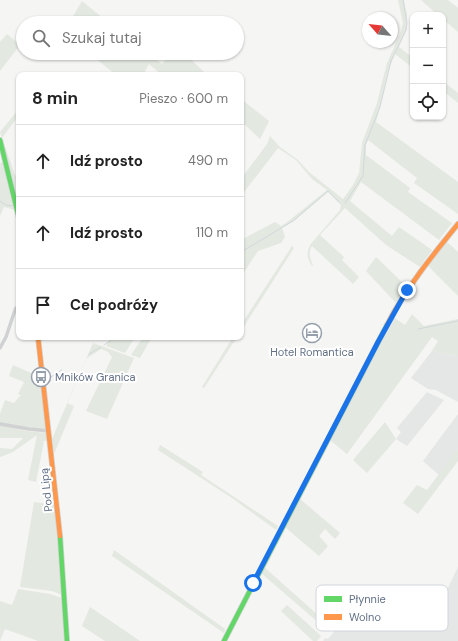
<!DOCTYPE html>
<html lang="pl">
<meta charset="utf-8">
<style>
body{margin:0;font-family:"DM Sans",sans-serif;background:#f6f6f6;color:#222}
.controls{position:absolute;right:12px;top:12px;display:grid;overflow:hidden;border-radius:8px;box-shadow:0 1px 3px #0004}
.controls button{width:36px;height:36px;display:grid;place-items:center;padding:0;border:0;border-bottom:1px solid #e0e0e0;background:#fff;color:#222;font:20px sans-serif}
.compass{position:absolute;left:362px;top:12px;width:36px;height:36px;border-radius:50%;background:#fff;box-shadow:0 1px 3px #0004;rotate:297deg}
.stop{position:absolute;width:12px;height:12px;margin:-9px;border:3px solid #1a73e8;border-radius:50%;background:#fff}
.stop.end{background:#1a73e8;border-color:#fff;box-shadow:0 1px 4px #0008}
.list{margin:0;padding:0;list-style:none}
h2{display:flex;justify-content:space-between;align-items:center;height:52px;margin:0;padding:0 16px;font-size:17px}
h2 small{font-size:13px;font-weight:400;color:#767676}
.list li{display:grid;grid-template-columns:26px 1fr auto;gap:12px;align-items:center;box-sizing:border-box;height:72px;padding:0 16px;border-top:1px solid #e0e0e0}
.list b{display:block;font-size:15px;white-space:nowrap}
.list em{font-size:13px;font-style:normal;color:#767676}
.icon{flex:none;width:22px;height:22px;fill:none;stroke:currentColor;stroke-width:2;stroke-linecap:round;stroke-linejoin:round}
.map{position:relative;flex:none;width:458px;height:641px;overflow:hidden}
.search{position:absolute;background:#fff;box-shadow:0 1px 3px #0004;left:16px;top:16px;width:228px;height:44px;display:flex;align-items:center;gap:10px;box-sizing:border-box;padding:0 14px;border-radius:22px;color:#767676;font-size:15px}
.panel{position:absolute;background:#fff;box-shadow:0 1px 3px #0004;left:16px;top:72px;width:228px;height:268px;border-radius:8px}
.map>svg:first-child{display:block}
.built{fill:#e5e6e6}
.green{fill:#e3e8e1}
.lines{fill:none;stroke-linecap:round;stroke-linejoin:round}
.stream{stroke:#d2d8dc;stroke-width:1}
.fast-casing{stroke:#d1d3d4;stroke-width:6}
.slow-casing{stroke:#d1d3d4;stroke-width:6}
.street{stroke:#d0d1d2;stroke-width:3.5}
.fast{stroke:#63d668;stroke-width:4.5}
.slow{stroke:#ff974d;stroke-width:4.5}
.route{stroke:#1a73e8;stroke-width:5}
.labels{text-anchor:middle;stroke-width:4;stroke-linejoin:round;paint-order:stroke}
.poi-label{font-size:11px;fill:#637186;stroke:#fff}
.street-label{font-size:11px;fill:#637186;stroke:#fff}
.key{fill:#fff;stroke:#d0d4db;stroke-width:1}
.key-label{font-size:11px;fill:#637186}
</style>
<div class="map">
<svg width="458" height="641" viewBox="0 0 458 641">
<rect width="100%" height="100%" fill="#f5f5f3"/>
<g class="built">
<path d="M432 351 458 356V402L436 390 428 389 411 378Z"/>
<path d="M427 392 444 400 407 446 396 439 401 432 397 428Z"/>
<path d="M458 414V449L439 475 423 461Z"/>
<path d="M458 567V641H323L325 638 328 639 367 591 432 621Z"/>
</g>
<g class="green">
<path d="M398 0H404L407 15V29L399 47 413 58V68L395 54C385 75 383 100 376 122L458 182V214L414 183 417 178 368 140 366 145V155L410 188 408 192 452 223 439 240 361 182 350 201 392 236 399 227 432 250 420 267 386 245 345 208 320 235 344 257 342 260 359 277 353 284 312 246C308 253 310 259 313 265L312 266C307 258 306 254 310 245L340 210 341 205 328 192 294 221 282 228 285 237 281 243 258 251 241 277V240L275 222 281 226 286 223 327 190 312 179 296 160 278 148 241 196V179L267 144 270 136 280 147 298 160 309 172 343 199 353 185 359 173 362 143 377 103 387 63 400 34 403 23Z"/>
<path d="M421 0H448L458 8V32L443 19V15H438Z"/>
<path d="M82 1 109 23H69Z"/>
<path d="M7 34 20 45 0 71V42Z"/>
<path d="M89 53H148L162 64 171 54 170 53H184L204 72 210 75H162L149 64 143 75H116Z"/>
<path d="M443 81 458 93V103L443 91Z"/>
<path d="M241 99 269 121 260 139 241 121Z"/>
<path d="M18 110 19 115 2 138 15 175 19 178V180L16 179 19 195V211L17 202 2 138 0 132Z"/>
<path d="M3 162 15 210 4 207 0 216V163Z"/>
<path d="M447 242 458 252V296L428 266Z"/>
<path d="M292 246 294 248 241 331V325Z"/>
<path d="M376 257 406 286 396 303 366 271Z"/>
<path d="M412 314 424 326 458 319V356L432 351 438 341 432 337 347 454 330 440 393 317 405 325Z"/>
<path d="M111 337H135L125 353 106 346Z"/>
<path d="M143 337H152L140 358 131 355Z"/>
<path d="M233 337H237L204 388 202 387Z"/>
<path d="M93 343 134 358 107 419 86 411 112 357 108 352 101 349 86 359 67 403 74 406 54 454 52 439Z"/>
<path d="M13 365 40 377 47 430 0 423V414L5 400 14 403 21 395 18 394 24 382 9 376Z"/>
<path d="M385 422 396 439 367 473 353 460Z"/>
<path d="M0 425 27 431 47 433 48 440 44 441 36 482 28 480 37 435 13 452 0 457V448L12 449 23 438H0Z"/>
<path d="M160 445 203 472 201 475 278 526 276 530 232 498 158 450Z"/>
<path d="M458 449V461L418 514 403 503 417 485 427 490Z"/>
<path d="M300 499 340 533 335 539 325 529 319 536 328 546 319 556 285 527Z"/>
<path d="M34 502 55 505 62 595 52 591 20 587Z"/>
<path d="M114 550 225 629 224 633 112 556Z"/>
<path d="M264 567 329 625 326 629 261 573Z"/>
<path d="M18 589 50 594 62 598 65 641H38L5 629 0 641V601L12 605Z"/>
<path d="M287 605 321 636 317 641H313L281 611Z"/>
<path d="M90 607 140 641H105L82 626Z"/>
</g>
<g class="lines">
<g class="stream">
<path d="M0 201 6 205 14 206"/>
<path d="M345 203 363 176 365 145 380 107 391 61 406 30 407 23 403 0"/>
<path d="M241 252 293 221 328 191 339 202"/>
<path d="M418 329 458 321"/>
<path d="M104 345 110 341"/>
<path d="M89 354 101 347"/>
<path d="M46 380 62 370"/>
</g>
<g class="fast-casing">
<g id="fast">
<path d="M0 140 19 218"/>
<path d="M60 536 67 641"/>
<path d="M224 641 387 325"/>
</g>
</g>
<g class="slow-casing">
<g id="slow">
<path d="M387 325C406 288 432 256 458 224"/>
<path d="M38 337 60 536"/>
</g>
</g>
<g class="street">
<path d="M0 348 6 337 15 310 16 308H19"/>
<path d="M0 424 29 429 49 431"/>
</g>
<use href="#fast" class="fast"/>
<use href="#slow" class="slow"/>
</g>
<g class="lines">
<path class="route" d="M253 583 378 342 407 290"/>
</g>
<defs>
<g id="hotel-ring" transform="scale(1)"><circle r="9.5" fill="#fff" stroke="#969fac" stroke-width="1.5"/><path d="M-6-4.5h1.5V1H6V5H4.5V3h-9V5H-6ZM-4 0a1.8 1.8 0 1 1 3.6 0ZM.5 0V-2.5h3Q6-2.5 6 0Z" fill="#969fac"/></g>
<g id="bus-ring" transform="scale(1)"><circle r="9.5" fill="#fff" stroke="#969fac" stroke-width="1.5"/><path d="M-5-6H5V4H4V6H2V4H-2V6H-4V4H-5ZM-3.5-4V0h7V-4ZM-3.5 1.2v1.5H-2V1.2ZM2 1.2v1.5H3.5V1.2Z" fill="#969fac"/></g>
</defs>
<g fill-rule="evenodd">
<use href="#hotel-ring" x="312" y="333"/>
<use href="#bus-ring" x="41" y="377"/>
</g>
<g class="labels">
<g class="poi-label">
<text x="312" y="356">Hotel Romantica</text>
<text x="55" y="381" text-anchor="start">Mników Granica</text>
</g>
<g class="street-label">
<text transform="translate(46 490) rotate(-96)" y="4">Pod Lipą</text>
</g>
</g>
<rect x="316" y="585" width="132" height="46" rx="6" class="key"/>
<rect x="324" y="596" width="18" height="6" fill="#63d668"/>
<rect x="324" y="614" width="18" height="6" fill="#ff974d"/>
<g class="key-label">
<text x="349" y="603">Płynnie</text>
<text x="349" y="621">Wolno</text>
</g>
</svg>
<div class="controls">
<button>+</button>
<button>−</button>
<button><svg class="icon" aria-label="locate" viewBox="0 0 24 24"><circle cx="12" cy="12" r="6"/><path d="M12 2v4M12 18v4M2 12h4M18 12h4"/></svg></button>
</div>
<svg class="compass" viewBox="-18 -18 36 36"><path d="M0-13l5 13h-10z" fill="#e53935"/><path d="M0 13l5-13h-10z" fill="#767676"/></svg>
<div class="stop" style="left:253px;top:583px"></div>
<div class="stop end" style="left:407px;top:290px"></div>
<div class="search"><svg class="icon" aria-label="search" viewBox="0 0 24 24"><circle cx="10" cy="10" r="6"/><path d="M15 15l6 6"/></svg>Szukaj tutaj</div>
<section class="panel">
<h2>8 min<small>Pieszo · 600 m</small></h2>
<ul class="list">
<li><svg class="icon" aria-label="ahead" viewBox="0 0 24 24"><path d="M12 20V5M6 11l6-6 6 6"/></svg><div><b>Idź prosto</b></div><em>490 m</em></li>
<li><svg class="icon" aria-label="ahead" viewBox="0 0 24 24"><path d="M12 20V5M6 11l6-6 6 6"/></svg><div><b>Idź prosto</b></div><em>110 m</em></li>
<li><svg class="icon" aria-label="arrive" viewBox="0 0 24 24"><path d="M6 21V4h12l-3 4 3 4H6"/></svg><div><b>Cel podróży</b></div></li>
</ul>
</section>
</div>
